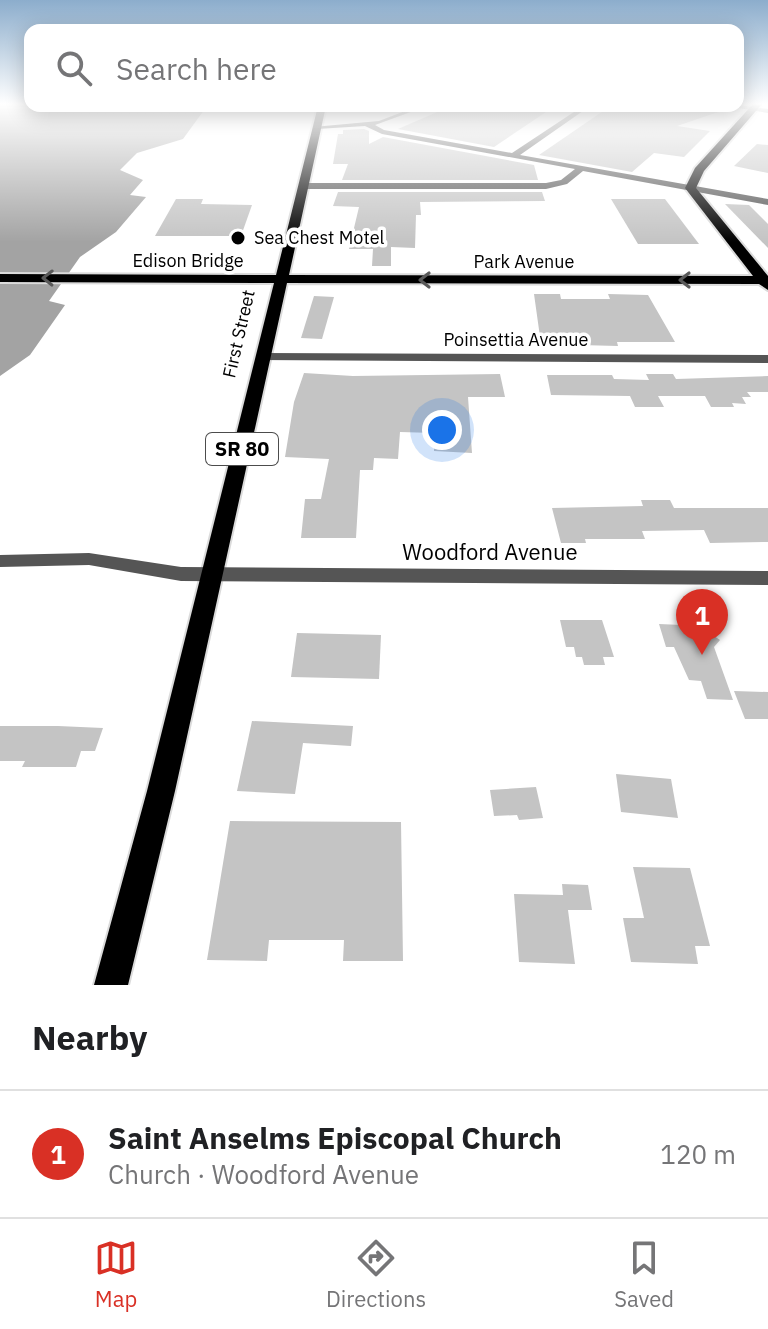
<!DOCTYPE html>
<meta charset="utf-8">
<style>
body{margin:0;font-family:"IBM Plex Sans",sans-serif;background:#f6f6f6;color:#202124}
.you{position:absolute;left:442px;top:430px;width:28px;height:28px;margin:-20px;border:6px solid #fff;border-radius:50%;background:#1a73e8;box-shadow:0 0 0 12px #1a73e833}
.badge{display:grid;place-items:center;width:52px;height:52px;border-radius:50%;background:#d93025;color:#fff;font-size:26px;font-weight:700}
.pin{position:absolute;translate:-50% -66px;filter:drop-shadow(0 2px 4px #0008)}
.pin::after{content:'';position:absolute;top:42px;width:28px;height:24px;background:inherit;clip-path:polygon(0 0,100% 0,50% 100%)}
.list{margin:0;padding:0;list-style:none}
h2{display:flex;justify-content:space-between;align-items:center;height:104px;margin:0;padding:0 32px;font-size:34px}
h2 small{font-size:26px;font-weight:400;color:#757577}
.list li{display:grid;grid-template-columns:52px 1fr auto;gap:24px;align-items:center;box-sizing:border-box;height:128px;padding:0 32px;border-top:2px solid #e0e0e0}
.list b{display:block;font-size:30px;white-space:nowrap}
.list p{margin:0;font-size:26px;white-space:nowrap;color:#757577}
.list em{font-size:26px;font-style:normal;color:#757577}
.icon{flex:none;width:44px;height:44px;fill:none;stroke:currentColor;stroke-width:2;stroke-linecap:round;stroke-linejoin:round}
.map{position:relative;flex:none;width:768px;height:985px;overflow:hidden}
.search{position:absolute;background:#fff;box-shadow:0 4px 20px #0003;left:24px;right:24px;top:24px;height:88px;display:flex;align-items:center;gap:20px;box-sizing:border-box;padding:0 28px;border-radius:16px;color:#757577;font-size:30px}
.sheet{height:232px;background:#fff}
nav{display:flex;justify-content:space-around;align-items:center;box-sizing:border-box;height:112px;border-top:2px solid #e0e0e0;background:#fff;font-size:22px;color:#757577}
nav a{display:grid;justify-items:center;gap:4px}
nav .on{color:#d93025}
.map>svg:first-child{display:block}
.water{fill:#a3a3a3}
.building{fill:#c4c4c4}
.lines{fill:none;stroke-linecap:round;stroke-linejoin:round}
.primary-casing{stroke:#dbdbdb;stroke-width:4}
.minor{fill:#555;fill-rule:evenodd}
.primary{fill:#000;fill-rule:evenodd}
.oneway{stroke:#595959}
.poi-dot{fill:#000;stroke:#fff;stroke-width:3}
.labels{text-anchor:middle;stroke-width:7;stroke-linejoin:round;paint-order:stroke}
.far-poi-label{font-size:18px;fill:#000;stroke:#fff;text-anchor:start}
.far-street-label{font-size:18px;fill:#000;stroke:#fff}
.shield{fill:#fff;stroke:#4c4c4c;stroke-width:2}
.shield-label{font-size:20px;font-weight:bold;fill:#000}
.street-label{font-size:22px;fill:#000;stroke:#fff}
</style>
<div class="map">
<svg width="768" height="985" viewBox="0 0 768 985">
<rect width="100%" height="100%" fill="#fff"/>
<path class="water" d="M0 104 207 106 183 139 137 153 120 170 143 180 130 195 146 197 116 232 80 257 49 301 65 305 30 355 0 376Z"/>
<g class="building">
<path d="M451 106H555L494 147 398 129Z"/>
<path d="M644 106H724L727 109 677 126 710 131 684 157 654 153 632 172 539 155 609 107 638 111Z"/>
<path d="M364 129 369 131V144L383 137 534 165 538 180H342L348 164H333L338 134H343V130Z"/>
<path d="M757 144 768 145V173L734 166Z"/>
<path d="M338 192H542L545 201 420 202 421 215H416L415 248 391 247V266H372L373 249H349L359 207 333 206Z"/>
<path d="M176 199H203L201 204 252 205 241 236H155Z"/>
<path d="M611 199H665L699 244H638Z"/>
<path d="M725 204 749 205 768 224V248Z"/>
<path d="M534 294H560L561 299H610L608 294 648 295 675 342H617L618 346 541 344Z"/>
<path d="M314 296 334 297 322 339 301 338Z"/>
<path d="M304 373 353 376 500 374 505 397H468L472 453 434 451V433L400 432 398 459 374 458 373 470H360L356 538H301L305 499H321L329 459 285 457 294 402Z"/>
<path d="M646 374H673L676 379 768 376V392H747L751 397H742L746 404 732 403 734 407H711L705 396H658L664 407H635L630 396 551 395 547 375H612L614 379 649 380Z"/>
<path d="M641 500H670L674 508H768V542L710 543 704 530 642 531 645 539H585L586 543H561L552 508 643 506Z"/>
<path d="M560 620H602L614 657H603L605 665H584L582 657H576L574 647H566Z"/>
<path d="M659 624 705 626 708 632 720 640 714 647 733 700 707 699 701 681 689 680 674 647H666Z"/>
<path d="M297 633 381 635 379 679 291 677Z"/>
<path d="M734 691 768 692V719H745Z"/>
<path d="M252 721 353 726 351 746 303 743 295 794 237 791Z"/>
<path d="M0 726H58L103 728 95 751H81L76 767H22L25 761H0Z"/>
<path d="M616 774 671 779 678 818 621 812Z"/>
<path d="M536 787 543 818 519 820 517 815 494 816 490 790Z"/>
<path d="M230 821 401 822 403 961H343L344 940H269L267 961 207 960Z"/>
<path d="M633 867 690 868 710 946H695L698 964 631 962 623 918H644Z"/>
<path d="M562 884 588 885 592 910H568L575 964 519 962 514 894 563 895Z"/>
</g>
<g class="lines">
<g class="primary-casing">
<path id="primary" d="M753 104H762L704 171 696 188 768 276V290L759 284 287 283 175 791 128 985H94L147 791 274 283 0 282V274L276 275 318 106H326L289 275 753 276 685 188 695 168Z"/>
</g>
<g class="minor">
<path d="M738 105 768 109V113L727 106Z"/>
<path d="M418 106H427L375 125 384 130 512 153 583 106H590L520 155 768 199V205L583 171 567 184 546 189H304L300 186 304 183H546L561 180 575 169 382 134 365 126 317 129 313 127 379 121Z"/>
<path d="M263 353 768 355V363L258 360 257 357Z"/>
<path d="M89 553 181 567 768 571V585L181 581 89 565 0 567V555Z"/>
</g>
<use href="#primary" class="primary"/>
</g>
<defs><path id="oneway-chevron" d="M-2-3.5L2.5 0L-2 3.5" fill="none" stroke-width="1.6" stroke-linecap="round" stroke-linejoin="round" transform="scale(2)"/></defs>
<g class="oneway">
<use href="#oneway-chevron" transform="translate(48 278) rotate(-179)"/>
<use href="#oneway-chevron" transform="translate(425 280) rotate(-180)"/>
<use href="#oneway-chevron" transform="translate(685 280) rotate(-180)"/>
</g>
<linearGradient id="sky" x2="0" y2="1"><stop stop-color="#8cadcc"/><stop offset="0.43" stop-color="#fff"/><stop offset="1" stop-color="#fff" stop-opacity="0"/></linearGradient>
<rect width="768" height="242" fill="url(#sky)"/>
<circle class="poi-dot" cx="238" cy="238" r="8"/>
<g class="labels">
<g class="far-poi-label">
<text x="254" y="244">Sea Chest Motel</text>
</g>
<g class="far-street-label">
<text x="188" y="267">Edison Bridge</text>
<text x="524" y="268">Park Avenue</text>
<text transform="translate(239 334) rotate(-77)" y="6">First Street</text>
<text x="516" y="346">Poinsettia Avenue</text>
</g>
<rect class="shield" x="206" y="433" width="72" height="32" rx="6"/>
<g class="shield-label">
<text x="242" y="456">SR 80</text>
</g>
<g class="street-label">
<text x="490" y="560">Woodford Avenue</text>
</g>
</g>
</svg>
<div class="you"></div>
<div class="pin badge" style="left:702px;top:655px">1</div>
<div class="search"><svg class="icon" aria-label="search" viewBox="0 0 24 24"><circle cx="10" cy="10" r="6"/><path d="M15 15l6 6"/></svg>Search here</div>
</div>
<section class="sheet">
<h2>Nearby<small></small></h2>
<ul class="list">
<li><span class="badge">1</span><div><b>Saint Anselms Episcopal Church</b><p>Church · Woodford Avenue</p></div><em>120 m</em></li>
</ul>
</section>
<nav>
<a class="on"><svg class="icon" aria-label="map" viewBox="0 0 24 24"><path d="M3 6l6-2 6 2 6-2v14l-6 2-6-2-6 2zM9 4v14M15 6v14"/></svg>Map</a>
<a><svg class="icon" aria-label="directions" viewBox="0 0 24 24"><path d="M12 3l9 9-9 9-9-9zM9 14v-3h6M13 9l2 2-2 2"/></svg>Directions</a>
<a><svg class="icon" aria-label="saved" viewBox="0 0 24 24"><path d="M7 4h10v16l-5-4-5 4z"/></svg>Saved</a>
</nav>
